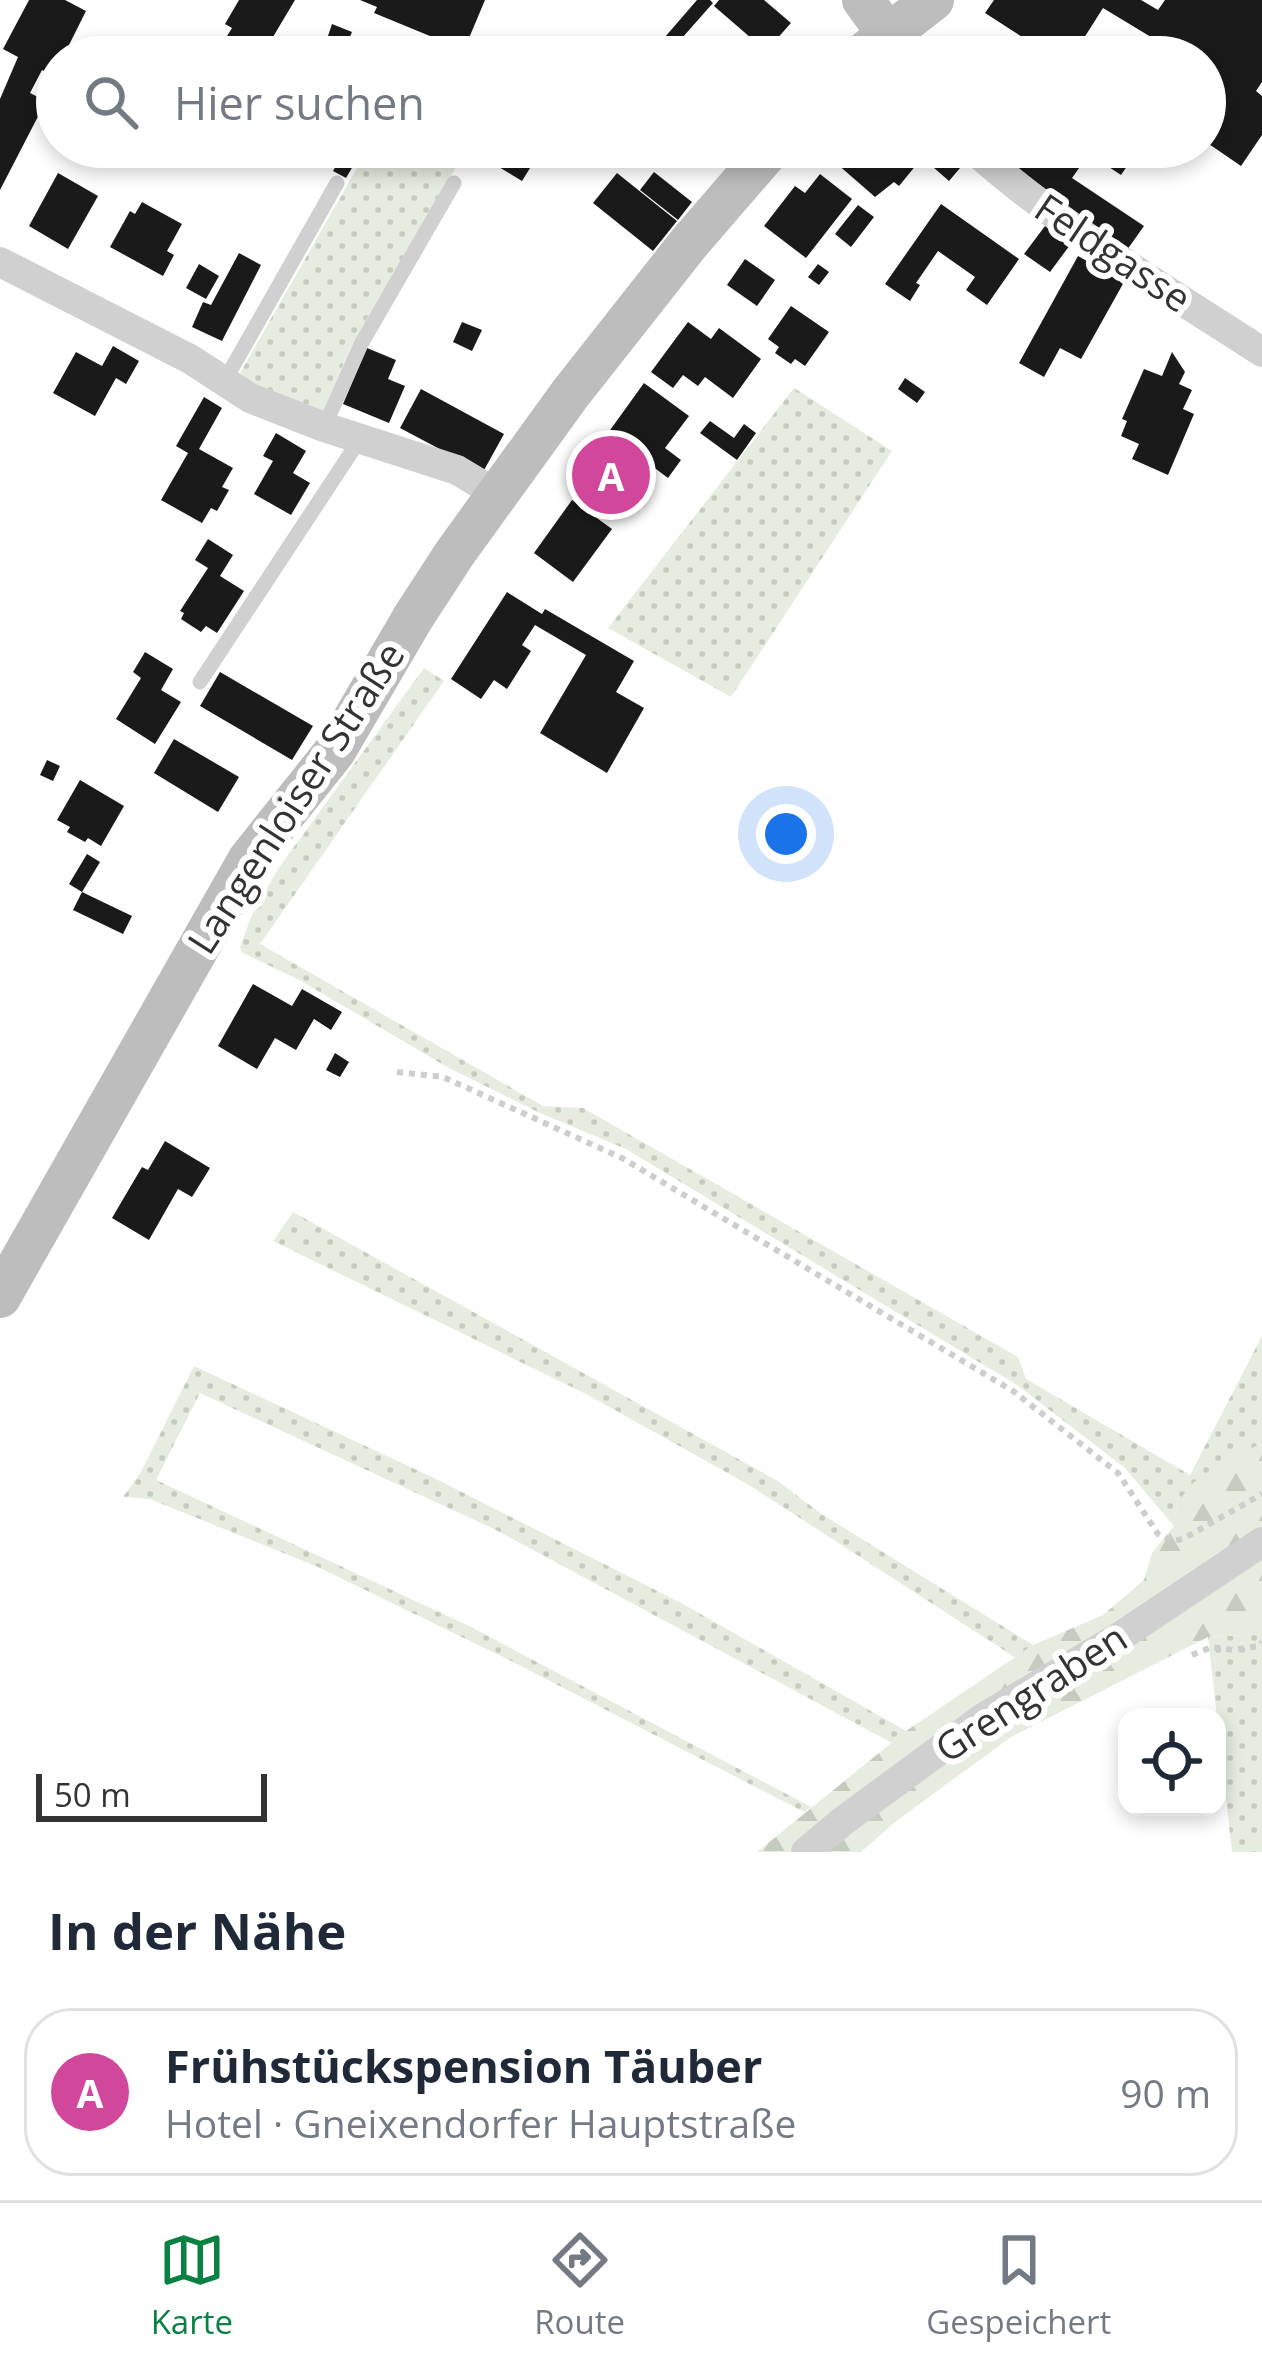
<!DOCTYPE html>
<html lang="de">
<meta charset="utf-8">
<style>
body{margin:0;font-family:"Open Sans",sans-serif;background:#f6f6f7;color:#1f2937}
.controls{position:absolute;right:36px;bottom:36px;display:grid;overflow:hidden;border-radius:24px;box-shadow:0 6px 18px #0003}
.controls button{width:108px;height:108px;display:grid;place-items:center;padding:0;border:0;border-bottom:3px solid #e0e1e3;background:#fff;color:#1f2937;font:60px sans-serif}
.scale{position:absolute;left:36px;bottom:30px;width:231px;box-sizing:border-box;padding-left:12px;border:6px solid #333;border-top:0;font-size:33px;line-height:42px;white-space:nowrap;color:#333;-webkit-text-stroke:9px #fff;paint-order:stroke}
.you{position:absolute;left:786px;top:834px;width:42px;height:42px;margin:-30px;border:9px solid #fff;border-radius:50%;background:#1a73e8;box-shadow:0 0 0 18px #1a73e833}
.badge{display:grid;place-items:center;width:78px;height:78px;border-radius:50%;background:#0b8043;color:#fff;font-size:39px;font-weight:700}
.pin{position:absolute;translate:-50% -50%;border:6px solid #fff;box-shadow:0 3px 12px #0006}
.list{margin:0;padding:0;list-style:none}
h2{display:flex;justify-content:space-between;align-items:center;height:156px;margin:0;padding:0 48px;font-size:51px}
h2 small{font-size:39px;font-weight:400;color:#747a83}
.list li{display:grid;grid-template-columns:78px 1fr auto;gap:36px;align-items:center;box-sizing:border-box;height:168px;margin:0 24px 24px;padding:0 24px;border:3px solid #e0e1e3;border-radius:48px}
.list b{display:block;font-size:45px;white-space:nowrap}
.list p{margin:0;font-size:39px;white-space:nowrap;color:#747a83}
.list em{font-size:39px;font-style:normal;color:#747a83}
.icon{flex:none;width:66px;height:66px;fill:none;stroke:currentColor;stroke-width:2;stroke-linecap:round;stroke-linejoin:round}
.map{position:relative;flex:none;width:1262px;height:1852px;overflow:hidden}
.search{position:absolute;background:#fff;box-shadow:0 6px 18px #0003;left:36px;right:36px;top:36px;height:132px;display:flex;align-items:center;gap:30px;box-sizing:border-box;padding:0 42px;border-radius:66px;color:#747a83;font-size:45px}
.sheet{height:348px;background:#fff}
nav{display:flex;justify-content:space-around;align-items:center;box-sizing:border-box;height:168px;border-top:3px solid #e0e1e3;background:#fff;font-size:33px;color:#747a83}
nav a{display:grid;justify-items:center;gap:6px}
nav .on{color:#0b8043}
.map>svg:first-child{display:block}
.grass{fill:url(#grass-dots)}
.forest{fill:url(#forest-firs)}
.building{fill:#1a1a1a}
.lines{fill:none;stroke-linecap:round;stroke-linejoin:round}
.path{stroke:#cdcdcd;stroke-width:6;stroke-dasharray:6 6;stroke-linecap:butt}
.lane{stroke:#d0d0d0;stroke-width:15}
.street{stroke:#d0d0d0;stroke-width:30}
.secondary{stroke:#bdbdbd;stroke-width:42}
.labels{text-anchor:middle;stroke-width:12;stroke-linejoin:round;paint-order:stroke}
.street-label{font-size:39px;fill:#333;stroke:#fff}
</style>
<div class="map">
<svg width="1262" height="1852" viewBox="0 0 1262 1852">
<defs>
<pattern id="grass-dots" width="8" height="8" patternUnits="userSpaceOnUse" patternTransform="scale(3)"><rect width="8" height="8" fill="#e6ecdf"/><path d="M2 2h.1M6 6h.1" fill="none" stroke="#c6cbc0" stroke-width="1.8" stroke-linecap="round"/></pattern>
<pattern id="forest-firs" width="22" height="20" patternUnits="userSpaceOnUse" patternTransform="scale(3)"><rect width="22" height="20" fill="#e6ecdf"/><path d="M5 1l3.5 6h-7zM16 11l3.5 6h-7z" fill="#c6cbc0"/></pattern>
</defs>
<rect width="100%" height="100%" fill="#fff"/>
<g class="grass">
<path d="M369 147H468L353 342 322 413 255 387 240 373Z"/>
<path d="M794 388 892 451 731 697 608 628Z"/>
<path d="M424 668 444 681 260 944 543 1106 583 1108 1018 1357 1026 1379 1190 1475 1262 1336V1446L1259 1445 1177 1503 1174 1526 1125 1468 1017 1385 626 1149 540 1113 447 1067 301 981 243 953 240 947 251 917 278 869Z"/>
<path d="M293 1212 778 1481 820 1513 1033 1645 1016 1658 749 1485 588 1395 273 1241Z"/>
<path d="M194 1366 434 1478 683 1604 906 1731 892 1743 494 1529 200 1393 156 1480 469 1626 811 1807 804 1812 513 1662 318 1567 150 1499 123 1497 141 1472Z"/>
<path d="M1262 1621V1852H1232L1208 1637 1246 1635Z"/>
</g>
<path class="forest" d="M1259 1445 1262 1446V1621L1246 1635 1208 1637 1011 1737 895 1822 861 1852H757L906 1731 1033 1645 1103 1615 1144 1580 1152 1553 1174 1526 1177 1503 1193 1483 1226 1458Z"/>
<g class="building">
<path d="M29 0H65L86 11 63 57H57V68L53 76 42 70 30 93 46 101 0 190V99L18 57 3 49Z"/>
<path d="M239 0H295L261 57H214L232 28 225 24Z"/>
<path d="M360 0H485L464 50 374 13 377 7Z"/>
<path d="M697 0H710L713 3 682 38 693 48 685 57H666L676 46 665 37Z"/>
<path d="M719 0H764L791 23 766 51 714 6Z"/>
<path d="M994 0H1141L1158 10 1165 0H1262V82L1256 91 1262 96V135L1241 166 1206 142 1221 120 1205 109V57H1184L1103 8 1072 57H1053L985 13Z"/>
<path d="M332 24 352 32 347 44 328 36Z"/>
<path d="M966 41 990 57H956Z"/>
<path d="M176 147H208L200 161Z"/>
<path d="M347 147 360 154 346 178 333 171Z"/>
<path d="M473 147H543L522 181 471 150Z"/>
<path d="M834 147H897L917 164 899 186 894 182 875 197 836 163 840 158 831 150Z"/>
<path d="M910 147H950L966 161 949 181Z"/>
<path d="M989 147H1140L1121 175 1089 154 1072 178 1144 226 1127 250Z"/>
<path d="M654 172 692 202 678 220 640 190Z"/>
<path d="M58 173 98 196 68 249 29 226Z"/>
<path d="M617 173 677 221 653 251 593 203Z"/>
<path d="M820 174 852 199 806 258 764 226 795 186 805 193Z"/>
<path d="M142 202 182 224 167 251 174 255 163 276 110 247 130 211 135 214Z"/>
<path d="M941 204 1019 259 987 305 966 290 975 277 938 251 916 283 920 285 910 301 885 284Z"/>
<path d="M858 205 874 217 851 247 835 234Z"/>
<path d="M1045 226 1070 245 1050 272 1024 254Z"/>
<path d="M239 253 261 265 222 341 192 327 203 302 211 305Z"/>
<path d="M1078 256 1124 282 1081 359 1060 348 1044 377 1019 363Z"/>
<path d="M745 259 775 280 757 306 727 285Z"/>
<path d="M199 264 219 276 206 299 186 288Z"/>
<path d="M818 264 829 272 819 285 808 277Z"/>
<path d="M791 306 829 332 805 366 795 359 791 364 775 353 779 347 768 339Z"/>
<path d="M462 322 482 330 472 351 453 342Z"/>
<path d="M688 322 711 339 719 328 761 359 733 398 705 377 698 386 683 375 673 388 651 372Z"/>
<path d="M113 346 139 361 126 384 116 378 95 416 53 393 76 352 102 366Z"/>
<path d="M367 348 396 360 388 379 405 386 389 423 343 404Z"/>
<path d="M1172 352 1185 372 1179 384 1192 390 1183 409 1194 414 1168 475 1132 459 1139 444 1121 436 1127 421 1122 419 1144 369 1162 376Z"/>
<path d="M905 378 925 392 917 403 898 389Z"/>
<path d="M644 383 689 416 665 448 681 460 668 478 608 433Z"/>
<path d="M421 389 504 434 483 472 400 428Z"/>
<path d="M204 397 222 408 199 449 233 468 222 487 229 490 217 511 211 508 202 523 161 500 188 453 176 446Z"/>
<path d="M710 421 734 438 744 424 756 433 737 460 700 433Z"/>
<path d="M276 433 306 451 293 473 310 483 291 515 254 494 273 461 263 456Z"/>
<path d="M603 438 643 467 611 511 571 482Z"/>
<path d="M572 500 612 529 573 582 534 553Z"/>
<path d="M208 539 233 555 220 576 244 591 217 633 206 626 201 632 181 619 184 613 180 611 208 568 195 560Z"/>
<path d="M507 592 542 614 545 609 634 661 616 692 644 708 607 773 540 733 586 655 535 625 522 645 531 651 507 689 494 680 481 699 451 679Z"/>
<path d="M145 652 173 669 161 690 181 702 155 744 116 719 141 678 133 672Z"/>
<path d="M220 672 313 726 292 760 200 706Z"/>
<path d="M174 739 239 777 218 812 154 773Z"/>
<path d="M47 760 60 766 53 781 40 775Z"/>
<path d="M80 780 124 806 101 846 88 838 85 842 67 832 70 827 57 820Z"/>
<path d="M87 854 100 862 82 892 69 884Z"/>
<path d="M82 892 132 916 123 934 73 910Z"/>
<path d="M253 984 292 1006 302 989 342 1012 331 1030 314 1019 296 1050 275 1038 257 1069 218 1046Z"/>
<path d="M335 1053 349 1062 340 1077 326 1070Z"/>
<path d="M165 1141 210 1168 192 1197 178 1189 149 1240 112 1218 142 1167 148 1170Z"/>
</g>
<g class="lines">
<g class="path">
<path d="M397 1072 443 1077 622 1158 1013 1391 1118 1473 1158 1534 1172 1541 1183 1539 1262 1494"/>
<path d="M1192 1655 1212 1647 1233 1650 1259 1646 1262 1642"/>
</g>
<g class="lane">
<path d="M224 382 337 183"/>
<path d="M324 427 361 344 454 183"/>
<path d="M200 682 360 439"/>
</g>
<g class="street">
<path d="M971 147C1060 227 1162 287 1262 352"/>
<path d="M0 262 190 359 250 398 324 427 457 470 497 494"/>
<path d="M806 1852 843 1821 983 1718 1118 1638 1262 1542"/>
</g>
<g class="secondary">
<path d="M863 0 887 33"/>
<path d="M859 57 933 0"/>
<path d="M0 1297 249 859 335 751 414 616 455 553 570 394 689 243 772 147"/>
</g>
</g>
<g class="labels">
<g class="street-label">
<text transform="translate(1113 253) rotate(34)" y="14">Feldgasse</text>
<text transform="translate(296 798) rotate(-57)" y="14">Langenloiser Straße</text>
<text transform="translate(1031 1693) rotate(-33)" y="14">Grengraben</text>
</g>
</g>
</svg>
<div class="controls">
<button><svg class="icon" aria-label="locate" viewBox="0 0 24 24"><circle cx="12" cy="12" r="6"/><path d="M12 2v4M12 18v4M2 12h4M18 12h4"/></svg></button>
</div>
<div class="scale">50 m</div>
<div class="you"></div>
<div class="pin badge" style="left:611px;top:475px;background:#d1479c">A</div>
<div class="search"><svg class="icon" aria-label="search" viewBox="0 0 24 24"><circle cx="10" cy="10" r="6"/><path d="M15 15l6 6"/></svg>Hier suchen</div>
</div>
<section class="sheet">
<h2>In der Nähe<small></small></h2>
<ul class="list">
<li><span class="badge" style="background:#d1479c">A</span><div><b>Frühstückspension Täuber</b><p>Hotel · Gneixendorfer Hauptstraße</p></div><em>90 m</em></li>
</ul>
</section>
<nav>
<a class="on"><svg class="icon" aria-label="map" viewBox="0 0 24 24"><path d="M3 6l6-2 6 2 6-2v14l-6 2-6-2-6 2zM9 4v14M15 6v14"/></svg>Karte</a>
<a><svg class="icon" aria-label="directions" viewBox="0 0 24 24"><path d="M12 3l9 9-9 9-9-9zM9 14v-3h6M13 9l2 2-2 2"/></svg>Route</a>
<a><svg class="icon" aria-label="saved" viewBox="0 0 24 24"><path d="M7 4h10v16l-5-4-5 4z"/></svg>Gespeichert</a>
</nav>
